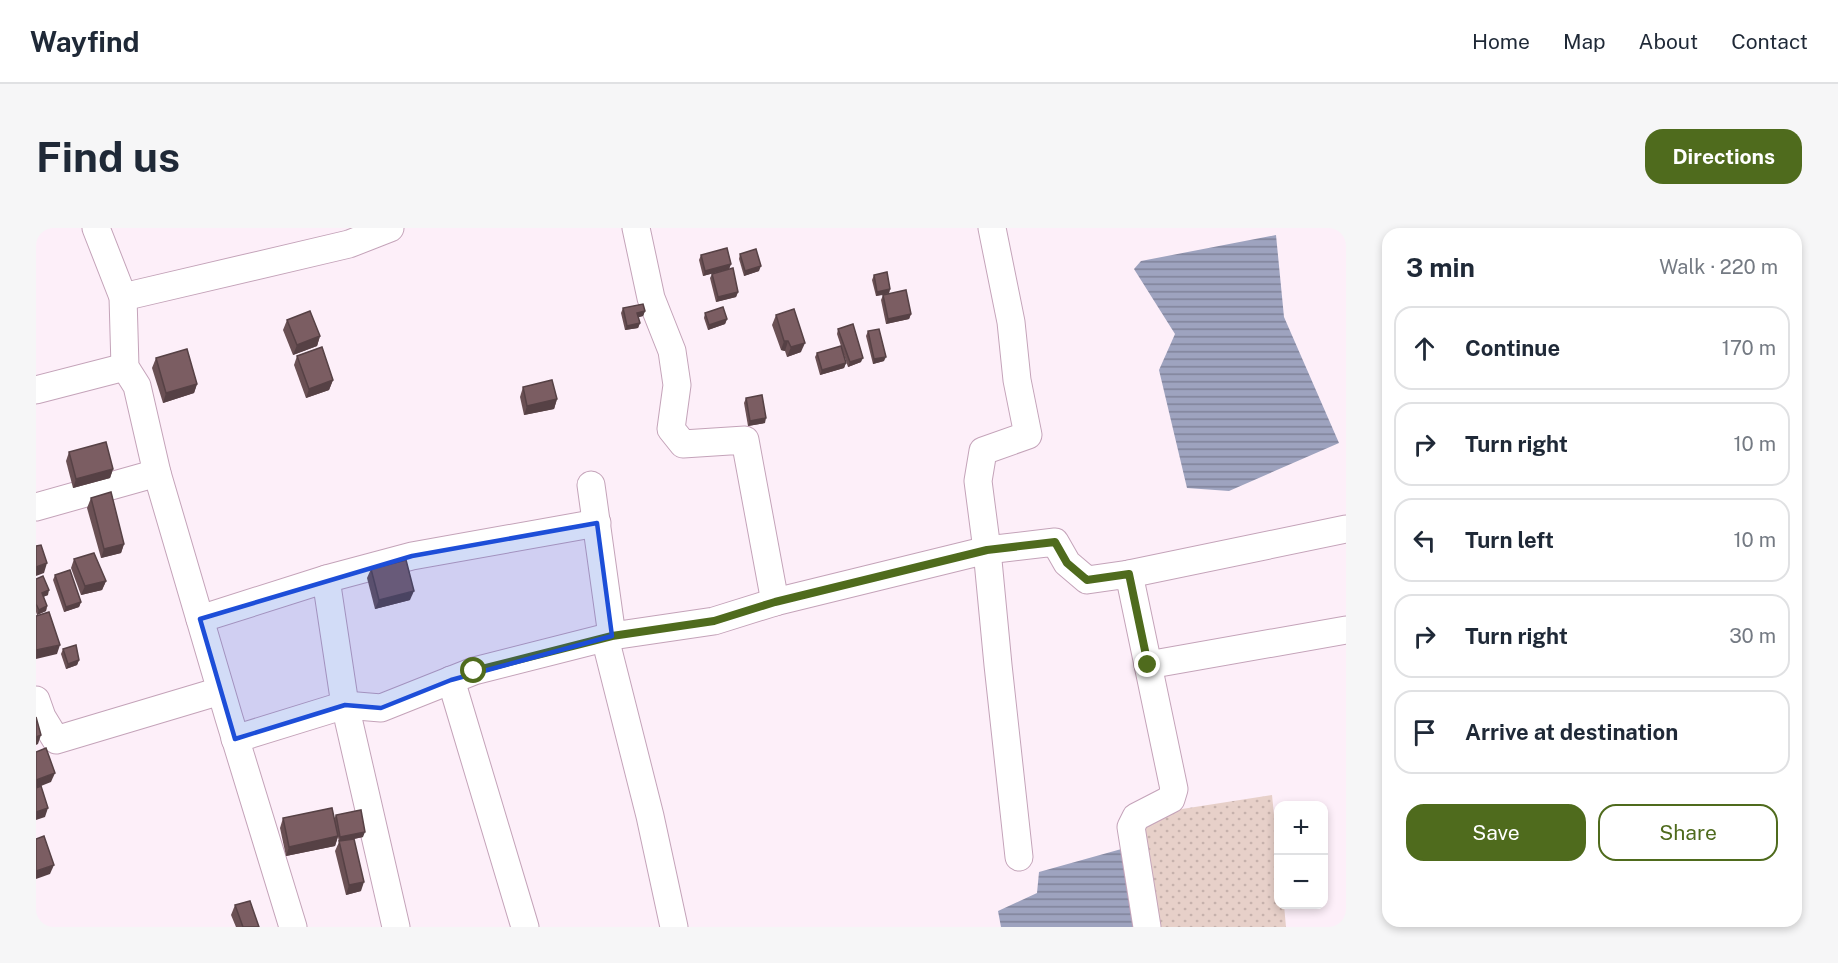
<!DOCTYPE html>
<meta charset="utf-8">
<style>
body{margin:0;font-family:"Public Sans",sans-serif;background:#f6f6f7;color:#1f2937}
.controls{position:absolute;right:18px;bottom:18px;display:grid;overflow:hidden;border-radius:12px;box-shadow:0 3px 9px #0003}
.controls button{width:54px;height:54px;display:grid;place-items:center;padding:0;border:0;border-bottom:2px solid #e0e1e3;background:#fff;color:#1f2937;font:30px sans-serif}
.stop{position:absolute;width:18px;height:18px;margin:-14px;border:4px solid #4f6b1d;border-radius:50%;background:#fff}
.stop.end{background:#4f6b1d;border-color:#fff;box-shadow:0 2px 6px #0008}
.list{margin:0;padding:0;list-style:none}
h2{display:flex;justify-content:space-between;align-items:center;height:78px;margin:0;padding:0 24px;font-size:26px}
h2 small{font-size:20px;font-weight:400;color:#747a83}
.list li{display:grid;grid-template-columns:39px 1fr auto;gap:18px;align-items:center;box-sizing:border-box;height:84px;margin:0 12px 12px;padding:0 12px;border:2px solid #e0e1e3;border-radius:18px}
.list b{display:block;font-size:22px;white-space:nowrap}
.list em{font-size:20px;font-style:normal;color:#747a83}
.actions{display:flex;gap:12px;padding:18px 24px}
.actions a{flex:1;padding:14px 0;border:2px solid #4f6b1d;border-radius:18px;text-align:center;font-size:21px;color:#4f6b1d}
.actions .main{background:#4f6b1d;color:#fff}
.icon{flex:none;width:33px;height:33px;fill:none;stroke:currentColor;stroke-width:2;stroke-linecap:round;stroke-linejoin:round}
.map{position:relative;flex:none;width:1310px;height:699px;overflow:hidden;border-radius:18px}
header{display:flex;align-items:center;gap:36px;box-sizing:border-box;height:84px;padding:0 30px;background:#fff;border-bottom:2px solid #e0e1e3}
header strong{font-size:28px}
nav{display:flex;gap:33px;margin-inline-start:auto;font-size:21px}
.intro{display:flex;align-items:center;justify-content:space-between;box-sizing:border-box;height:144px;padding:0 36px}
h1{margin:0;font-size:42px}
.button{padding:15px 27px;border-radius:18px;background:#4f6b1d;color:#fff;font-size:21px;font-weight:700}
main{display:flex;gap:36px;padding:0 36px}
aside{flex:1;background:#fff;border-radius:18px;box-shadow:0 3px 9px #0003}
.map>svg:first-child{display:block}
.park{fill:url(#park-dots)}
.water{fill:url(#water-rules)}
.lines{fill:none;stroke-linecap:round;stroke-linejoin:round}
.street-casing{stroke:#c4a3b9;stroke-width:29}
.street{stroke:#fff;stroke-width:27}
.wall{fill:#6a5054}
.shaded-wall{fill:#564145}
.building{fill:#7b5d62;stroke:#564145;stroke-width:1.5}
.route{stroke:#4f6b1d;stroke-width:8}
.marked{fill:#1d4ed8;fill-opacity:0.2;stroke:#1d4ed8;stroke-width:4.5;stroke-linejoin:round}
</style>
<header>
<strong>Wayfind</strong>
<nav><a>Home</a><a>Map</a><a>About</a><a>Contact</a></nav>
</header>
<div class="intro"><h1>Find us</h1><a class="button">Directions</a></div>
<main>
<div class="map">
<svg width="1310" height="699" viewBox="0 0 1310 699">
<defs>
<pattern id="park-dots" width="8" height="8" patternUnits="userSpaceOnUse" patternTransform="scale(1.5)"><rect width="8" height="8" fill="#e7d0c9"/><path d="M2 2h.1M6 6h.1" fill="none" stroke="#c6b1ac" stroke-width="1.8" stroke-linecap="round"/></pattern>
<pattern id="water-rules" width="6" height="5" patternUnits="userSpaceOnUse" patternTransform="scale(1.5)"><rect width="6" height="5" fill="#9ea3bf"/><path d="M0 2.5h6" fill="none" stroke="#80839a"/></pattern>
</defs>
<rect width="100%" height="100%" fill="#fdeff9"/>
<path class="park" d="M1236 567 1242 626V676L1248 677 1250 699H1120L1101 588Z"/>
<g class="water">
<path d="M1240 7 1248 89 1303 215 1193 263 1151 260 1123 142 1139 106 1098 41 1105 33Z"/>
<path d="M1089 620 1102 699H965L962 683 1001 665 1003 644Z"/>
</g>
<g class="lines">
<g class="street-casing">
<g id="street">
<path d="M600 0 615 70 636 123 641 157 635 201 647 216 709 212 739 374"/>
<path d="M956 0 975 94 981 152 992 207 947 223 942 253 951 322 1019 314 1031 335 1051 352 1093 346 1138 561 1135 571 1100 589 1095 599 1111 699"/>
<path d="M87 69 313 16 354 0"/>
<path d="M0 162 89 139"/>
<path d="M121 245 193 490 257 699"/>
<path d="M555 257 576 408"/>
<path d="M0 279 121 245 101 158 89 139 87 69 60 0"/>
<path d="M1093 346 1310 301"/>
<path d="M290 351 309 477 360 699"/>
<path d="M164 391 290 351 376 328 561 295"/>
<path d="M569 410 614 588 638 699"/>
<path d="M1112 437 1310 402"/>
<path d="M415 452 489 699"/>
<path d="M0 472 6 489 20 512 184 463"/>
<path d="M199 511 309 477 345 480 438 443 576 408 678 393 739 374 951 322 962 437 983 629"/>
</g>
</g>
<use href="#street" class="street"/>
</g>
<g class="wall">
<path d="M704 26 723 43 708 48 703 31Z"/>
<path d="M665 27 695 36 693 41 667 48 663 32Z"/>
<path d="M676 46 702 64 700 69 680 74 674 50Z"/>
<path d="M838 47 854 61 853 65 875 86 873 91 850 96 845 72 847 67 840 68 836 52Z"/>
<path d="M587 80 609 83 607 88 602 89 604 95 602 100 589 102 585 85Z"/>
<path d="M669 85 691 91 689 96 672 102 668 90Z"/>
<path d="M740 87 765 124 751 129 749 123 745 122 736 97Z"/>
<path d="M251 92 284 108 281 118 257 127 247 102Z"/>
<path d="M802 101 825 134 812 139 807 124 810 135 808 140 784 147 779 129 781 125 805 118 801 106Z"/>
<path d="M832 103 848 133 837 136 830 108Z"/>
<path d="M261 128 297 152 293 162 270 170 258 137Z"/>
<path d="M120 130 161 156 158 165 127 175 116 140Z"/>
<path d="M487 159 521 171 518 181 488 187 484 169Z"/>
<path d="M710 170 729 195 712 198 708 175Z"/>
<path d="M33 224 77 241 74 250 37 260 30 233Z"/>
<path d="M55 270 88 316 85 325 65 330 51 280Z"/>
<path d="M38 331 70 353 66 362 45 367 35 340Z"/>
<path d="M335 341 374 372 339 381 331 350Z"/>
<path d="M19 347 45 374 43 379 28 384 17 352Z"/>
<path d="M0 351 12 367 7 369 11 378 10 383 1 387 0 384Z"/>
<path d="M27 421 43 432 41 437 30 441 25 426Z"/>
<path d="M300 587 327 609 318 611 325 663 310 667 299 623 303 614 302 609 299 618 250 628 244 600 247 590 298 591Z"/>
<path d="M199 677 223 699H200L195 687Z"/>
</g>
<g class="shaded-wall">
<path d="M695 36 693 41 667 48 669 43Z"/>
<path d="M725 38 723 43 708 48 709 43Z"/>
<path d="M854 61 853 65 840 68 841 64Z"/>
<path d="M702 64 700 69 680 74 682 69Z"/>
<path d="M609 83 607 88 600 90 601 85Z"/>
<path d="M875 86 873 91 850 96 852 91Z"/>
<path d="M691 91 689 96 672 102 673 97Z"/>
<path d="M604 95 602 100 589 102 591 98Z"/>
<path d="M284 108 281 118 257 127 261 117Z"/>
<path d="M748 113H752L749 123 745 122Z"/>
<path d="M769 115 765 124 751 129 755 119Z"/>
<path d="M850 129 848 133 837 136 838 131Z"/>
<path d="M827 130 825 134 812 139 814 134Z"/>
<path d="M810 135 808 140 784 147 786 142Z"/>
<path d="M297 152 293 162 270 170 273 161Z"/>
<path d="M161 156 158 165 127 175 130 165Z"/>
<path d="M521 171 518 181 488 187 491 178Z"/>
<path d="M730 190 729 195 712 198 714 193Z"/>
<path d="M77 241 74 250 37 260 40 251Z"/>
<path d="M88 316 85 325 65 330 68 321Z"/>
<path d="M11 335 8 345 0 348V339Z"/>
<path d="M70 353 66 362 45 367 49 358Z"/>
<path d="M13 362 12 367 4 370 6 365Z"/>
<path d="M378 363 374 372 339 381 343 372Z"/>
<path d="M45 374 43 379 28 384 30 379Z"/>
<path d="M11 378 10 383 1 387 3 382Z"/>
<path d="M24 417 21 426 0 431V422Z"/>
<path d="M43 432 41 437 30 441 32 436Z"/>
<path d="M5 507 2 516 0 517V509Z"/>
<path d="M19 545 15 554 0 560V552Z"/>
<path d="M12 580 9 589 0 592V584Z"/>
<path d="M329 604 327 609 303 614 304 609Z"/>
<path d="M302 608 299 618 250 628 253 619Z"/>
<path d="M18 637 14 646 0 651V643Z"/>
<path d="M328 654 325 663 310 667 313 657Z"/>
</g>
<g class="building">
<path d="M691 20 695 36 669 43 665 27Z"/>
<path d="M720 21 725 38 709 43 704 26Z"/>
<path d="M697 40 702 64 682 69 676 46Z"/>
<path d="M851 44 854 61 841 64 838 47Z"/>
<path d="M870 62 875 86 852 91 847 67Z"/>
<path d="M607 76 609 83 601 85 604 95 591 98 587 80Z"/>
<path d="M687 79 691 91 673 97 669 85Z"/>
<path d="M758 81 769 115 755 119 752 113H748L740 87Z"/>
<path d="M274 83 284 108 261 117 251 92Z"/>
<path d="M817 96 827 130 814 134 802 101Z"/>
<path d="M843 101 850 129 838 131 832 103Z"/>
<path d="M805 118 810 135 786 142 781 125Z"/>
<path d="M286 119 297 152 273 161 261 128Z"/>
<path d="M151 121 161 156 130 165 120 130Z"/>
<path d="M516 152 521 171 491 178 487 159Z"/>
<path d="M726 167 730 190 714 193 710 170Z"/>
<path d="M70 214 77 241 40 251 33 224Z"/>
<path d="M75 264 88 316 68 321 55 270Z"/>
<path d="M5 317 11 335 0 339V318Z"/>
<path d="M58 325 70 353 49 358 38 331Z"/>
<path d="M370 332 378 363 343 372 335 341Z"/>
<path d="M34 342 45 374 30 379 19 347Z"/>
<path d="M7 348 13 362 6 365 11 378 3 382 0 376V351Z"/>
<path d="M13 384 24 417 0 422V388Z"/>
<path d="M40 417 43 432 32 436 27 421Z"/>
<path d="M0 489 5 507 0 509Z"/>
<path d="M10 520 19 545 0 552V524Z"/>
<path d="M5 558 12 580 0 584V560Z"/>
<path d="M296 580 302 608 253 619 247 590Z"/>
<path d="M325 582 329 604 304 609 300 587Z"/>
<path d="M8 608 18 637 0 643V611Z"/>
<path d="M318 611 328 654 313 657 303 613Z"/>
<path d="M214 673 223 699H207L199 677Z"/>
</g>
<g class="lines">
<path class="route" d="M438 443 576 408 678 393 739 374 951 322 1019 314 1031 335 1051 352 1093 346 1112 437"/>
</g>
<path class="marked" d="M561 295 576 408 415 452 345 480 309 477 199 511 164 391 376 328Z"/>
</svg>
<div class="controls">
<button>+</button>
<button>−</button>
</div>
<div class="stop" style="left:438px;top:443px"></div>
<div class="stop end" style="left:1112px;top:437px"></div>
</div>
<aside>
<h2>3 min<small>Walk · 220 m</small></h2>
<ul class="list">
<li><svg class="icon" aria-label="ahead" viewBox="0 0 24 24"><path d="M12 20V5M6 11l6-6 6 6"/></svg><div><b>Continue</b></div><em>170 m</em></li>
<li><svg class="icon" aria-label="right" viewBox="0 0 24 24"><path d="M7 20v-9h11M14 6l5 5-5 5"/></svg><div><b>Turn right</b></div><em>10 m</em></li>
<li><svg class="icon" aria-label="left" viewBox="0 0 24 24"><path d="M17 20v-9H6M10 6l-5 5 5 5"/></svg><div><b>Turn left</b></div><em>10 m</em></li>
<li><svg class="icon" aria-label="right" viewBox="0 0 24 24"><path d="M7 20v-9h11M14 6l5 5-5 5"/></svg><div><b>Turn right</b></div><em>30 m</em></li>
<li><svg class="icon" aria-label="arrive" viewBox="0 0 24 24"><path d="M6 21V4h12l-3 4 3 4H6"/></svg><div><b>Arrive at destination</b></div></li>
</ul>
<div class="actions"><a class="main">Save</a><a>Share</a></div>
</aside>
</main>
